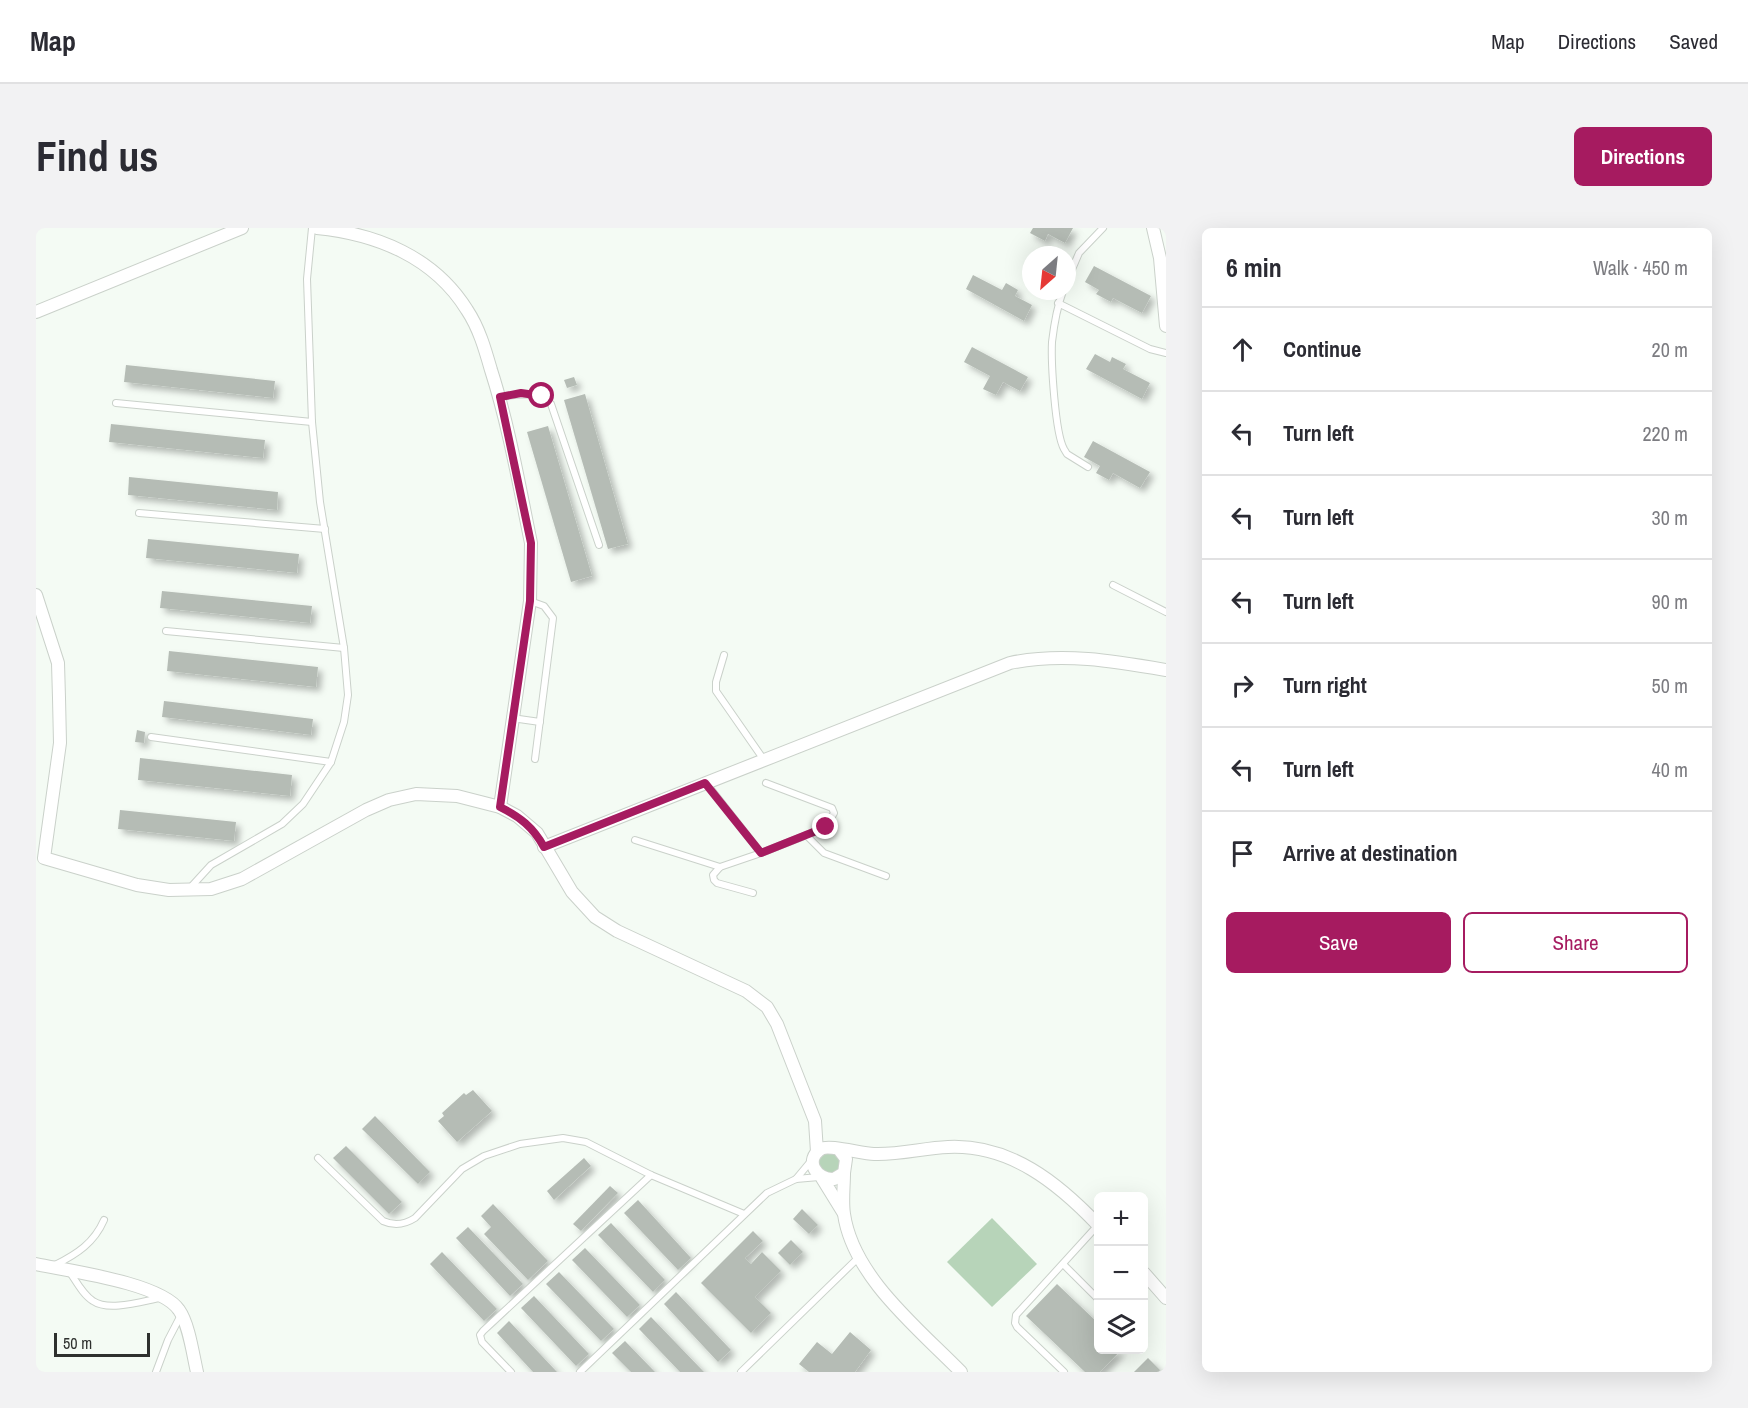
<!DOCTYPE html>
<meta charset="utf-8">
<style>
body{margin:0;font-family:"Archivo Narrow",sans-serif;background:#f2f2f3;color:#2b2b33}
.controls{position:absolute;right:18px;bottom:18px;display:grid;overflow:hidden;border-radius:9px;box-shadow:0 6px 24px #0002}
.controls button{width:54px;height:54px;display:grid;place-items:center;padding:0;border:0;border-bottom:2px solid #e1e1e2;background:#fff;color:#2b2b33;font:30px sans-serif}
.compass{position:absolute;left:986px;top:18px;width:54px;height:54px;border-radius:50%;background:#fff;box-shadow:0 6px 24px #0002;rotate:207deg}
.scale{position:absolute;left:18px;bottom:15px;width:96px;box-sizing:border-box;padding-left:6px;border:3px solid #2e302e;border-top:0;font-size:16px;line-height:21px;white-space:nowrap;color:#2e302e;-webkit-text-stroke:4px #f4fbf4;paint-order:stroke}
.stop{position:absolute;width:18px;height:18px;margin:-14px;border:4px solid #a61b60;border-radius:50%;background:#fff}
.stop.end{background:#a61b60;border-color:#fff;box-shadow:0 2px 6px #0008}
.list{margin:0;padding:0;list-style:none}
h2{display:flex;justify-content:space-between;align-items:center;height:78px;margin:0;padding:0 24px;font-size:26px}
h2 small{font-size:20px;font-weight:400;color:#7c7c81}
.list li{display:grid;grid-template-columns:39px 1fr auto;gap:18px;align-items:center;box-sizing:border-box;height:84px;padding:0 24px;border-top:2px solid #e1e1e2}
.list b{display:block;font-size:22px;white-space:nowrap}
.list em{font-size:20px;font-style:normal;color:#7c7c81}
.actions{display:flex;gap:12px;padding:18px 24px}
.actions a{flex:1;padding:14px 0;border:2px solid #a61b60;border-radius:9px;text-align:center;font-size:21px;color:#a61b60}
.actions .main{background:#a61b60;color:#fff}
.icon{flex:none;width:33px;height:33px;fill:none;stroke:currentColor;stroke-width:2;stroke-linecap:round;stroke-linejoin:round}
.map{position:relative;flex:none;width:1130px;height:1144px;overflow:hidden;border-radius:9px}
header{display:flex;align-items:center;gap:36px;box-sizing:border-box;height:84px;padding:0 30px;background:#fff;border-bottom:2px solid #e1e1e2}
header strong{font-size:28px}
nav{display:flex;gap:33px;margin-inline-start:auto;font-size:21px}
.intro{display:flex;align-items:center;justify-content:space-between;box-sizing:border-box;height:144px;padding:0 36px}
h1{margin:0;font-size:42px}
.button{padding:15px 27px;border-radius:9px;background:#a61b60;color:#fff;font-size:21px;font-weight:700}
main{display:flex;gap:36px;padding:0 36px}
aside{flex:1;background:#fff;border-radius:9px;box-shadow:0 6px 24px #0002}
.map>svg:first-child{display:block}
.green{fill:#b7d4b9}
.building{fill:#b5bcb5;filter:url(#shadow)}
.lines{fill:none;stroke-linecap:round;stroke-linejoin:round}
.service-casing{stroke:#cad1ca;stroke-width:8}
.minor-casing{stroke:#cad1ca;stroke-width:14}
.service{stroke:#fff;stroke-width:6}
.minor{stroke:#fff;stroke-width:12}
.route{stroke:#a61b60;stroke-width:8}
</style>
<header>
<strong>Map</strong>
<nav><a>Map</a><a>Directions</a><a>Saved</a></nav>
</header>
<div class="intro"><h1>Find us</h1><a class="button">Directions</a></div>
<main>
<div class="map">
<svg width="1130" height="1144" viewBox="0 0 1130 1144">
<defs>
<filter id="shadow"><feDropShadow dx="4.5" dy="4.5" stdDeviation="3" flood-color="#0004"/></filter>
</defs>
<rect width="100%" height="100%" fill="#f4fbf4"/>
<g class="green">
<circle cx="794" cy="935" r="11"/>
<path d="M956 990 1001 1036 956 1079 911 1034Z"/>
</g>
<g class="building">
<path d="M997 0H1037L1029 15 1012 6 1009 13 994 5Z"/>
<path d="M1058 38 1115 68 1106 85 1077 70 1075 74 1060 66 1063 62 1049 54Z"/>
<path d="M937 47 966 62 970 55 982 62 979 68 996 77 988 93 930 61Z"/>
<path d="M936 119 992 149 984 163 967 154 960 167 947 161 954 148 928 134Z"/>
<path d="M1059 126 1074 134 1076 129 1090 136 1087 141 1114 155 1106 171 1050 141Z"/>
<path d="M90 137 239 153 237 170 88 154Z"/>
<path d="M538 149 541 157 531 160 528 152Z"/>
<path d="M549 166 592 316 572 321 528 172Z"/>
<path d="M75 196 229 212 227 230 73 214Z"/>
<path d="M512 198 556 348 535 354 491 204Z"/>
<path d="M1057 213 1114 244 1104 260 1077 245 1073 252 1060 245 1064 238 1048 229Z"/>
<path d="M93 249 242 264 241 282 92 267Z"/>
<path d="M112 311 263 326 261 345 110 330Z"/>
<path d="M126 363 276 378 274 395 124 380Z"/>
<path d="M133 423 282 439 280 459 131 443Z"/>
<path d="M128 473 277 491 275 507 126 489Z"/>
<path d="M101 502 109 504 108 515 99 514Z"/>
<path d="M104 530 256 547 254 568 102 552Z"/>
<path d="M84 582 200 594 198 613 82 601Z"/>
<path d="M437 862 456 883 421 914 402 893 408 888 406 885 428 865 430 867Z"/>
<path d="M339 888 394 944 382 956 326 901Z"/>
<path d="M310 918 366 974 353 986 297 930Z"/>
<path d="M548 930 555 938 518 972 511 963Z"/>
<path d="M574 958 582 965 545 1003 537 996Z"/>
<path d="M602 972 655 1030 642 1042 588 985Z"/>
<path d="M457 976 512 1033 492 1052 448 1006 455 999 445 988Z"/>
<path d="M766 981 782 997 773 1006 757 991Z"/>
<path d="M575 995 629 1052 617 1064 562 1007Z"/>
<path d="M432 999 487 1056 474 1068 420 1010Z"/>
<path d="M717 1003 727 1013 709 1030 715 1036 726 1024 745 1043 719 1069 735 1085 715 1105 665 1055Z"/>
<path d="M755 1012 767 1024 754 1037 742 1025Z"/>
<path d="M549 1020 604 1077 591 1089 536 1032Z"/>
<path d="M406 1024 461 1081 448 1093 394 1036Z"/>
<path d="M523 1044 578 1101 565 1113 510 1056Z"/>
<path d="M1021 1056 1062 1095V1122H1085L1064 1144H1049L990 1088Z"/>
<path d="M640 1064 695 1122 682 1134 628 1076Z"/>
<path d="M498 1068 553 1126 540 1138 485 1080Z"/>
<path d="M615 1089 668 1144H644L603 1101Z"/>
<path d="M473 1093 521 1144H497L461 1105Z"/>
<path d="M814 1104 835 1122 819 1144H773L763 1136 781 1114 796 1126Z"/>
<path d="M589 1113 619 1144H595L576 1125Z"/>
<path d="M1112 1130 1124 1142 1123 1144H1098Z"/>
</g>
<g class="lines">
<g class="service-casing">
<g id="service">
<path d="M1031 53 1043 25 1067 0"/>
<path d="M1027 63C1021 79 1018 97 1016 114 1015 134 1019 205 1028 221L1031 226 1052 239"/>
<path d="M1022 75 1114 121 1130 125"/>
<path d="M464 169C483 166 498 163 515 176L563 317"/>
<path d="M80 175 276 194"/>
<path d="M103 285 289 301"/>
<path d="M1077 357 1130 384"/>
<path d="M494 373 508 378 517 390 499 531"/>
<path d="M130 403 308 420"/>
<path d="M688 427 680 454V463L728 532"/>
<path d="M476 490 504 494"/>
<path d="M115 509 295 534"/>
<path d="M670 555 725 625 786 601 790 599 798 585 796 580 730 555"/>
<path d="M770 607 788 625 850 648"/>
<path d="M599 612 684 639"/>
<path d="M154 660 175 637 246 596 267 576 295 534 308 494 312 467 308 420 284 274 276 194 271 51 276 0"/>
<path d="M717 665 681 655 678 652 677 647 684 639 725 625"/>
<path d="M282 930 347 993C358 998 368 997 379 990L426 941 448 928 484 916 527 910 550 914 615 947 708 986"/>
<path d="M760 951 775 933"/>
<path d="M1027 1036 1062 1071"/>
<path d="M19 1037C41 1026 58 1015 68 992"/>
<path d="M33 1043C40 1053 47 1067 57 1073 73 1084 107 1073 124 1070"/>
<path d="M120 1144 132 1112 145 1087"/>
<path d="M475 1144 446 1114 444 1107 447 1103 615 947"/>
<path d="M544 1144 731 965 760 951 783 949"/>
<path d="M705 1144 822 1030"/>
<path d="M1028 1144 981 1099 979 1095 980 1087 1062 997"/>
</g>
</g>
<g class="minor-casing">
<g id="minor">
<path d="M281 0C341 6 398 29 431 82 443 100 449 121 455 142 473 198 483 257 495 315L494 373 464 579"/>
<path d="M1117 0 1124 30 1130 98"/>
<path d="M0 84 206 0"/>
<path d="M0 367 22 435 23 470 24 515 8 630 101 657 133 662 175 661 206 651 330 582 353 572 380 566 421 568 464 579 481 588 501 605 536 664 559 689 581 703 710 763 731 779 741 796 779 893 781 924"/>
<path d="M508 619 974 435C1026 424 1078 433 1130 442"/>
<path d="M804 923 810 931 808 945 798 951C780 952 768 932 785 921 793 916 826 926 838 926 863 927 888 920 912 919 974 916 1022 955 1062 997"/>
<path d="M808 945C808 958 806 973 808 986 817 1049 883 1101 925 1144"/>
<path d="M786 950 807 984"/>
<path d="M0 1036C33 1043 125 1055 143 1082 153 1096 157 1127 161 1144"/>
<path d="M1108 1045 1130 1070"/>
</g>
</g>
<use href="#service" class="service"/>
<use href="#minor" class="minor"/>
</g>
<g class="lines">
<path class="route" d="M506 168 485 165 464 169 495 315 494 373 464 579C484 589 497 599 508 619L669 555 725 625 790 599"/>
</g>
</svg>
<div class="controls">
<button>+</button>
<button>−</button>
<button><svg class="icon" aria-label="layers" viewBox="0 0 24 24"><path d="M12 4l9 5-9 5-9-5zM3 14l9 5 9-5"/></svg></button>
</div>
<svg class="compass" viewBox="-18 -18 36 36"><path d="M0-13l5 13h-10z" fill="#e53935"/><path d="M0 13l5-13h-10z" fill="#7c7c81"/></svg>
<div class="scale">50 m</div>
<div class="stop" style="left:506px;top:168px"></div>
<div class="stop end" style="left:790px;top:599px"></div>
</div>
<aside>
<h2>6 min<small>Walk · 450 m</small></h2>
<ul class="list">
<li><svg class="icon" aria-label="ahead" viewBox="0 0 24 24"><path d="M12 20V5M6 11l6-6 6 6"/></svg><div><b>Continue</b></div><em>20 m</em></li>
<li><svg class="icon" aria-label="left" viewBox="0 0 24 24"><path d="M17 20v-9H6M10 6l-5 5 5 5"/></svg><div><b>Turn left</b></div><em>220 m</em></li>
<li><svg class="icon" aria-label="left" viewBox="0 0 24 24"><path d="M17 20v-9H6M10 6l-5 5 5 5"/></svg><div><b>Turn left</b></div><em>30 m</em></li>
<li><svg class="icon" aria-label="left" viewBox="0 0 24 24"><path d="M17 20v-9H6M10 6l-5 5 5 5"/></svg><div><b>Turn left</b></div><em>90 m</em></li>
<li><svg class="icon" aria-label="right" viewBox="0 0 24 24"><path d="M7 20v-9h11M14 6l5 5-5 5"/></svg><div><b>Turn right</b></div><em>50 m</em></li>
<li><svg class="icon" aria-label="left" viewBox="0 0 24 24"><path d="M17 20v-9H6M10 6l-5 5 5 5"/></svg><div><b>Turn left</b></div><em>40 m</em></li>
<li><svg class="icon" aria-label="arrive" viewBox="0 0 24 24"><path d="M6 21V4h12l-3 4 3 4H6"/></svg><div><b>Arrive at destination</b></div></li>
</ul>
<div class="actions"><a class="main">Save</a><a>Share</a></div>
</aside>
</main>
